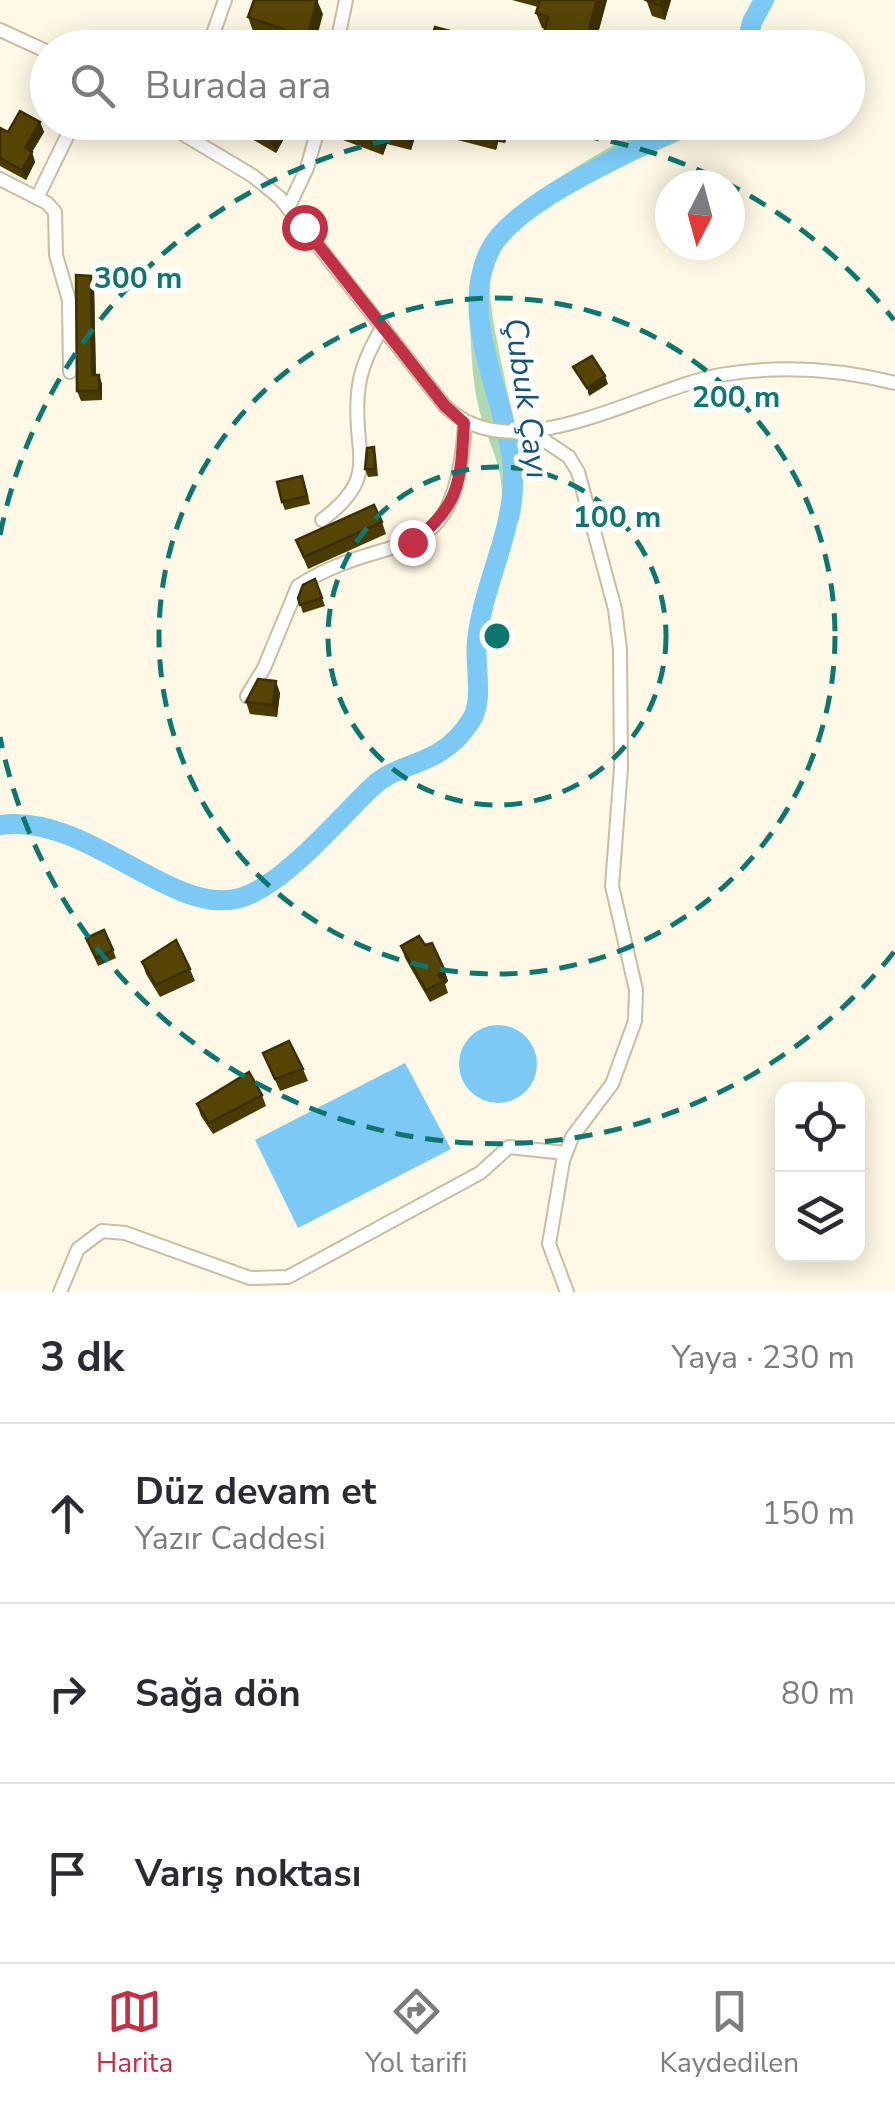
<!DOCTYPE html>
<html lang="tr">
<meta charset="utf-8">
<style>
body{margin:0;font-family:"Nunito Sans",sans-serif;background:#f7f7f7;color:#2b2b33}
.controls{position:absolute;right:30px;bottom:30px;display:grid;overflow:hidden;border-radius:20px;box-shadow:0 5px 25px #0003}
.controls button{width:90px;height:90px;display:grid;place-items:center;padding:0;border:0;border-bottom:2px solid #e1e1e2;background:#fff;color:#2b2b33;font:50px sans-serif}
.compass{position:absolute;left:655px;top:170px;width:90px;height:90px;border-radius:50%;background:#fff;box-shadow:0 5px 25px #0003;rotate:186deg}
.stop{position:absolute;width:30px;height:30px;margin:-22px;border:8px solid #c13045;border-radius:50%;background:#fff}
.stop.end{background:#c13045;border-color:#fff;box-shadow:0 2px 10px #0008}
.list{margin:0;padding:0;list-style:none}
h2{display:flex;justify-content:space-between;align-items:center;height:130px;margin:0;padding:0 40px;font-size:42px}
h2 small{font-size:32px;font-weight:400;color:#7c7c81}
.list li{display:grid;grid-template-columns:65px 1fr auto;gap:30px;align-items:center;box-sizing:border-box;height:180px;padding:0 40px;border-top:2px solid #e1e1e2}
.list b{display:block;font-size:38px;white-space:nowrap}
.list p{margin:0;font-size:32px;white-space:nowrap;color:#7c7c81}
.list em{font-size:32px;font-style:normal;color:#7c7c81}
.icon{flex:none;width:55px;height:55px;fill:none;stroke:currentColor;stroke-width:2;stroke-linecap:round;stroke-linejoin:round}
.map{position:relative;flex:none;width:895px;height:1292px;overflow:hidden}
.search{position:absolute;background:#fff;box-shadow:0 5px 25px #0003;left:30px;right:30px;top:30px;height:110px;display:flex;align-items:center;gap:25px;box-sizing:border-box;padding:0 35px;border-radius:55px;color:#7c7c81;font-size:38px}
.sheet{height:670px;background:#fff}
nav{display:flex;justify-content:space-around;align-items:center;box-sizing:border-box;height:140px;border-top:2px solid #e1e1e2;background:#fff;font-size:28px;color:#7c7c81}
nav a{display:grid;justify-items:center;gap:5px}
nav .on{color:#c13045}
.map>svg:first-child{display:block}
.green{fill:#afd9b1}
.water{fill:#7cc9f5}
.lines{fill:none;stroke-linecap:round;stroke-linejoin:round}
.river{stroke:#7cc9f5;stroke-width:20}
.minor-casing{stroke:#c7bea2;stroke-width:16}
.minor{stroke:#fff;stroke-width:12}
.wall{fill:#4a3b03}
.shaded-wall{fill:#3c3003}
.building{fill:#564504;stroke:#3c3003;stroke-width:2.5}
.route{stroke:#c13045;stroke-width:12}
.ring{fill:none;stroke:#0f766e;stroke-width:5;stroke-dasharray:18 12}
.labels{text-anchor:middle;stroke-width:10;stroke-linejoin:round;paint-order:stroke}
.water-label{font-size:32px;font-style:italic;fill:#175370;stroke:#fff}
.centre{fill:#0f766e;stroke:#fff;stroke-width:5}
.ring-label{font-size:30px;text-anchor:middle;font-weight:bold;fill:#0f766e;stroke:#fff;stroke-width:10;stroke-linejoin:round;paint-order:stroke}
</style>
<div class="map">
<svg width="895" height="1292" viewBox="0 0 895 1292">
<rect width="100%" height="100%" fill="#fef8e6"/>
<path class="green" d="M654 123H716C664 154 509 199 492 262 484 292 500 353 506 384 515 429 530 475 519 521L500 511C509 470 484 439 477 400 470 364 465 281 481 248 503 203 610 147 654 123Z"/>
<g class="water">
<circle cx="498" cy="1064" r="39"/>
<path d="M405 1063 451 1149 298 1228 255 1140Z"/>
</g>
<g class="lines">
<g class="river">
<path d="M746 48 752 22 764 0"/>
<path d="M0 825C89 813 170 917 240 898 284 885 338 819 372 787 401 759 439 769 470 722 485 701 474 666 477 641 483 583 515 530 513 472 510 404 455 319 490 250 515 200 640 148 691 122"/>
</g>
<g class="minor-casing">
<g id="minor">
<path d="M0 30 48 52"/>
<path d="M208 48 225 0"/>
<path d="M336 48 346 0"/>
<path d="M163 122 253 176 280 198 445 406C513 473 640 390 720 375 778 365 838 369 895 383"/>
<path d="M0 179 47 203 55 212 56 255 69 300 70 372"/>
<path d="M37 198 74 122"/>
<path d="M288 208 307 168 320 122"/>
<path d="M532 432 569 457 578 472 615 609 620 649 621 768 612 886 636 990 635 1021 612 1084 572 1137 563 1161 549 1244 567 1292"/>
<path d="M322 520C382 475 352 455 358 393 360 368 371 347 383 326"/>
<path d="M247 696 264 668 298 586C396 524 455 578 465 423"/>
<path d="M60 1292 78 1249 102 1231 125 1233 250 1278 288 1277 480 1173 509 1147 565 1153"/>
</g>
</g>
<use href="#minor" class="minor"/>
</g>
<g class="wall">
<path d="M512 0H607L594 48H429L499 44 541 45 545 29 542 28 536 13 538 7Z"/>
<path d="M643 0H671L665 20 652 16 647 2Z"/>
<path d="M323 14 280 40 253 31 248 17Z"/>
<path d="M40 122 44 132 32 152 35 162 26 180 0 166V128L8 132Z"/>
<path d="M222 122H293L276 153Z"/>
<path d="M338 122H511L505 143 498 142 496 150 450 138 446 128 429 124 425 140 415 137 411 150 387 144 383 155 343 140 337 125Z"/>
<path d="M94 285 96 375H99L102 384V400L81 401 77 391Z"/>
<path d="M374 447 376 455 378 476 368 477 365 469Z"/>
<path d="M305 484 310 504 285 510 282 502Z"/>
<path d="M382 522 386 534 308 569 296 540Z"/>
<path d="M315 579 325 606 303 613 298 598Z"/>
<path d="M280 693 277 717 250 714 246 702Z"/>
<path d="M89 946 113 950 116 958 98 966Z"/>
<path d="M401 946 444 969 448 981 445 984 448 993 430 1002 405 958Z"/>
<path d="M142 962 190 969 195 981 160 997 146 974Z"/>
<path d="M263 1053 303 1069 308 1081 280 1091Z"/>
<path d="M262 1095 266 1106 213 1134 201 1116 197 1104Z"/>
</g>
<g class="shaded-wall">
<path d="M317 0 323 14 314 48H305Z"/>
<path d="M597 0H607L594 48H584Z"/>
<path d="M661 0H671L665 20 660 5Z"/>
<path d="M40 122 44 132 32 152 35 162 26 180 22 170 25 148Z"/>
<path d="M280 122H293L276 153 270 139Z"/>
<path d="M409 122 415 137 411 150 406 135Z"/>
<path d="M421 122 429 124 425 140 420 125Z"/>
<path d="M501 122H511L505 143 500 129Z"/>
<path d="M493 127 498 142 496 150 491 135Z"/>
<path d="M382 129 387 144 383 155 378 140Z"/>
<path d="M91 276 94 285 96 384 92 375Z"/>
<path d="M99 375 102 384V400L99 391Z"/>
<path d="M605 376 608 384 589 396 587 388Z"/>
<path d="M276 681 280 693 277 717 273 705Z"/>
<path d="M444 969 448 981 445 984 438 975Z"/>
</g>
<g class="building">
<path d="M254 0H317L305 48H277L283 29 248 17Z"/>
<path d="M540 0H597L584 48H429L435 27 499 44 501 34 541 45 548 17 536 13Z"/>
<path d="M647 0H661L660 5Z"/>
<path d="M20 111 40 122 25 148 32 152 22 170 0 158V128L8 132Z"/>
<path d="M242 122H280L270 139Z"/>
<path d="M338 122H409L406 135 382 129 378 140 337 125Z"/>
<path d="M444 122H501L500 129 493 127 491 135Z"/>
<path d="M76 275 91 276 92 375H99V391H77Z"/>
<path d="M592 356 605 376 587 388 573 367Z"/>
<path d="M374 447 375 469H365L367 448Z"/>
<path d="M302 476 307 496 282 502 277 482Z"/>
<path d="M374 505 382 522 304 557 296 540Z"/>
<path d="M315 579 322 598 300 605 298 598 303 585Z"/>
<path d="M258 679 276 681 273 705 246 702Z"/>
<path d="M104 930 113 950 96 958 86 938Z"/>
<path d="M419 936 425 945 432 943 444 969 438 975 444 981 426 990 401 946Z"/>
<path d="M176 940 190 969 156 985 142 962Z"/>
<path d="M289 1041 303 1069 275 1079 263 1053Z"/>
<path d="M249 1072 262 1095 209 1123 197 1104Z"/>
</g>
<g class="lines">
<path class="route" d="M304 227 445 406 464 423C461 479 460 508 412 542"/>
</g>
<g class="ring">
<circle cx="497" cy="636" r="169"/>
<circle cx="497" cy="636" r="338"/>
<path d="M894 952A507 507 0 0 1 0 737M0 535A507 507 0 0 1 894 320"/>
</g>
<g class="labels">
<g class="water-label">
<text transform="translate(527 398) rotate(82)" y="11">Çubuk Çayı</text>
</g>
</g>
<circle cx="497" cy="636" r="15" class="centre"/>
<g class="ring-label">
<text x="138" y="288">300 m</text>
<text x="736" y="407">200 m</text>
<text x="617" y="527">100 m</text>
</g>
</svg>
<div class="controls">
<button><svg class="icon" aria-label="locate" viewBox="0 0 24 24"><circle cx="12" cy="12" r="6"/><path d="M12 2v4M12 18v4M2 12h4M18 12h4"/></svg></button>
<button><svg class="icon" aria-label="layers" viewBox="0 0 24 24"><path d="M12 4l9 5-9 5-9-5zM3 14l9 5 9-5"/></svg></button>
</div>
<svg class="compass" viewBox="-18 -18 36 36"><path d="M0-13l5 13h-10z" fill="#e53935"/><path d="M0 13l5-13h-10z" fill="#7c7c81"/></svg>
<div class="stop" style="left:304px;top:227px"></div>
<div class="stop end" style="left:412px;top:542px"></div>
<div class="search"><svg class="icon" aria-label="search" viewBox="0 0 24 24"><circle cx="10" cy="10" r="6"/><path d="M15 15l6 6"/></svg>Burada ara</div>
</div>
<section class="sheet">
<h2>3 dk<small>Yaya · 230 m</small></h2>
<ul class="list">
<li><svg class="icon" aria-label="ahead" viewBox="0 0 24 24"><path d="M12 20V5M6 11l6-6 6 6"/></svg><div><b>Düz devam et</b><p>Yazır Caddesi</p></div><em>150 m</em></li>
<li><svg class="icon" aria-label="right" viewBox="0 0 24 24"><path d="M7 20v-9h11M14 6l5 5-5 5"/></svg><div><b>Sağa dön</b></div><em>80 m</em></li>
<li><svg class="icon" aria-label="arrive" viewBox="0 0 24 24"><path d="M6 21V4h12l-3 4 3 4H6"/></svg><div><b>Varış noktası</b></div></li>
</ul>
</section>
<nav>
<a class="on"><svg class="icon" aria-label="map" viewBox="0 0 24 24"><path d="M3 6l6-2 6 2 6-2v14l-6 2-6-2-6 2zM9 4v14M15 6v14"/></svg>Harita</a>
<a><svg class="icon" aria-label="directions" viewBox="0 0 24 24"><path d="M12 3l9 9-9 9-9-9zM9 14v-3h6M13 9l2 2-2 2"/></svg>Yol tarifi</a>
<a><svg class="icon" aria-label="saved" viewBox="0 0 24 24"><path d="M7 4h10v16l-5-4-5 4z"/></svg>Kaydedilen</a>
</nav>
